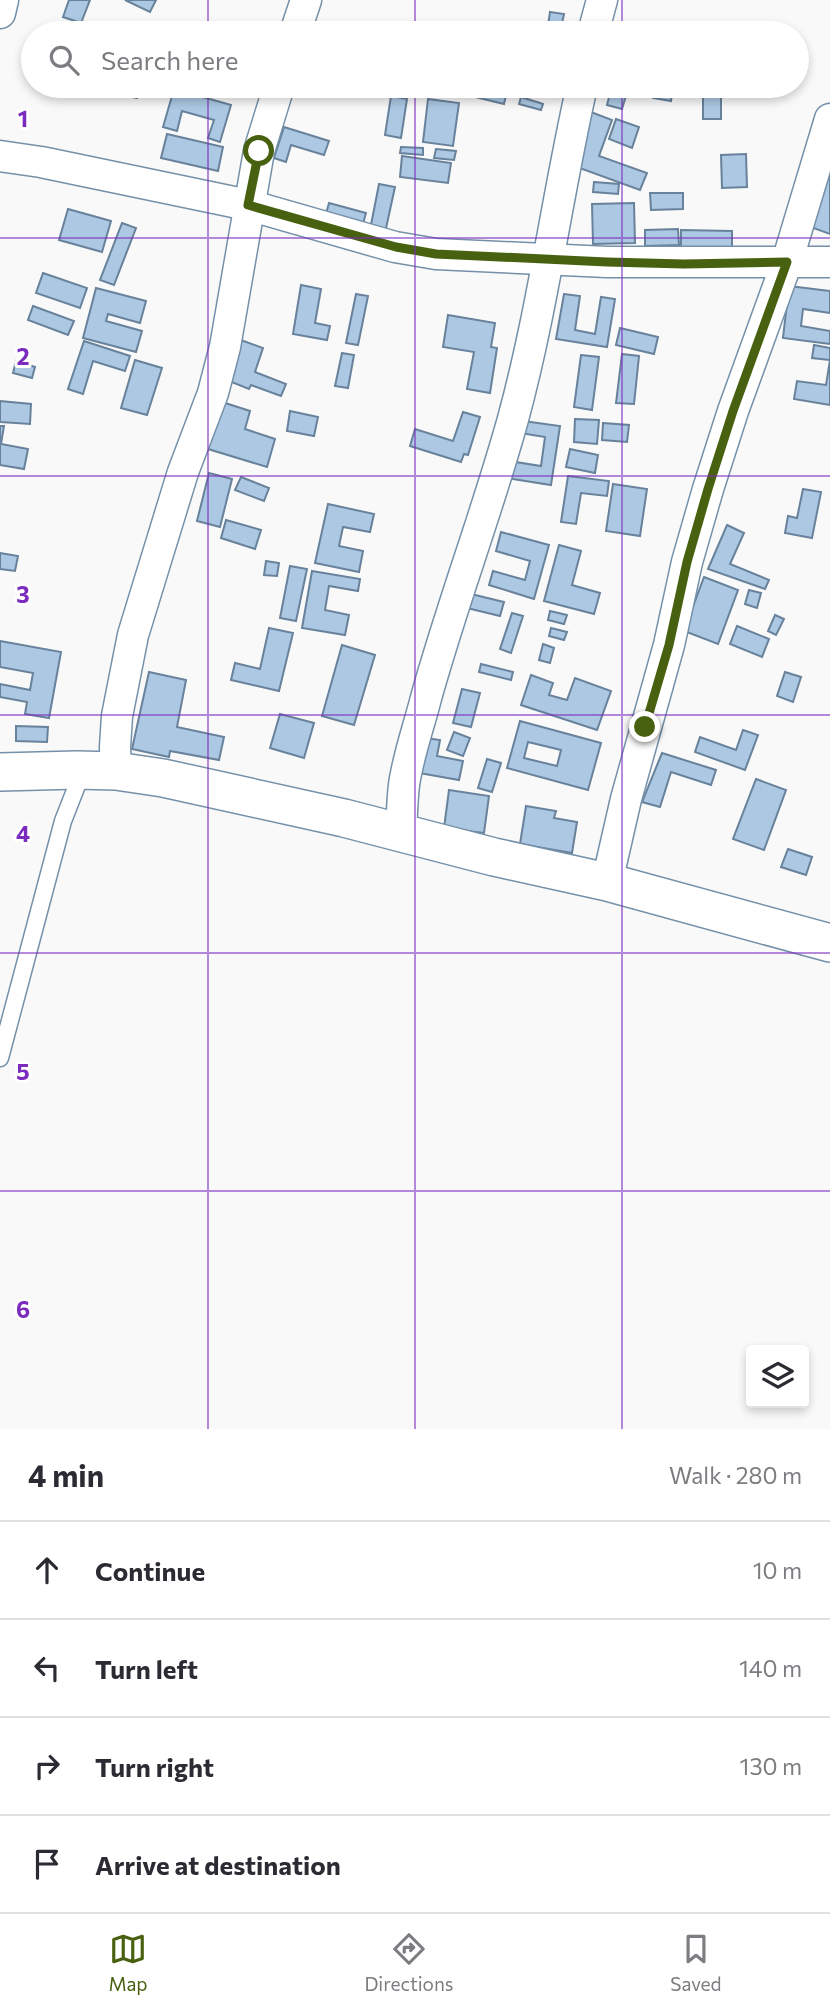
<!DOCTYPE html>
<meta charset="utf-8">
<style>
body{margin:0;font-family:Commissioner,sans-serif;background:#f2f2f3;color:#2b2b33}
.controls{position:absolute;right:21px;bottom:21px;display:grid;overflow:hidden;border-radius:7px;box-shadow:0 4px 10px #0003}
.controls button{width:63px;height:63px;display:grid;place-items:center;padding:0;border:0;border-bottom:2px solid #e1e1e2;background:#fff;color:#2b2b33;font:35px sans-serif}
.stop{position:absolute;width:21px;height:21px;margin:-16px;border:5px solid #486110;border-radius:50%;background:#fff}
.stop.end{background:#486110;border-color:#fff;box-shadow:0 2px 7px #0008}
.list{margin:0;padding:0;list-style:none}
h2{display:flex;justify-content:space-between;align-items:center;height:91px;margin:0;padding:0 28px;font-size:30px}
h2 small{font-size:23px;font-weight:400;color:#7c7c81}
.list li{display:grid;grid-template-columns:46px 1fr auto;gap:21px;align-items:center;box-sizing:border-box;height:98px;padding:0 28px;border-top:2px solid #e1e1e2}
.list b{display:block;font-size:26px;white-space:nowrap}
.list em{font-size:23px;font-style:normal;color:#7c7c81}
.icon{flex:none;width:38px;height:38px;fill:none;stroke:currentColor;stroke-width:2;stroke-linecap:round;stroke-linejoin:round}
.map{position:relative;flex:none;width:830px;height:1429px;overflow:hidden}
.search{position:absolute;background:#fff;box-shadow:0 4px 10px #0003;left:21px;right:21px;top:21px;height:77px;display:flex;align-items:center;gap:18px;box-sizing:border-box;padding:0 24px;border-radius:38px;color:#7c7c81;font-size:26px}
.sheet{height:483px;background:#fff}
nav{display:flex;justify-content:space-around;align-items:center;box-sizing:border-box;height:98px;border-top:2px solid #e1e1e2;background:#fff;font-size:19px;color:#7c7c81}
nav a{display:grid;justify-items:center;gap:4px}
nav .on{color:#486110}
.map>svg:first-child{display:block}
.building{fill:#acc8e3;stroke:#68829b;stroke-width:2;fill-rule:evenodd}
.lines{fill:none;stroke-linecap:round;stroke-linejoin:round}
.service-casing{stroke:#7590a9;stroke-width:19}
.minor-casing{stroke:#7590a9;stroke-width:33}
.tertiary-casing{stroke:#7590a9;stroke-width:40}
.service{stroke:#fff;stroke-width:16}
.minor{stroke:#fff;stroke-width:30}
.tertiary{stroke:#fff;stroke-width:37}
.route{stroke:#486110;stroke-width:9}
.grid{fill:none;stroke:#7b2cbf;stroke-width:2;stroke-opacity:0.55}
.grid-label{font-size:23px;text-anchor:middle;font-weight:bold;fill:#7b2cbf;stroke:#fff;stroke-width:6;stroke-linejoin:round;paint-order:stroke}
</style>
<div class="map">
<svg width="830" height="1429" viewBox="0 0 830 1429">
<rect width="100%" height="100%" fill="#f9f9f9"/>
<g class="building">
<path d="M69 0H90L81 23 63 17Z"/>
<path d="M125 0H156L150 12Z"/>
<path d="M550 12 564 14 560 33H526L527 29 547 33Z"/>
<path d="M120 86H140L137 98 118 94Z"/>
<path d="M465 86H508L504 104 463 94Z"/>
<path d="M612 86H629L622 109 607 105Z"/>
<path d="M655 86H673L671 101 653 98Z"/>
<rect x="703" y="86" width="18" height="33"/>
<path d="M174 89 231 105 220 142 208 138 214 120 182 111 177 131 163 127Z"/>
<path d="M391 96 407 99 401 138 385 135Z"/>
<path d="M521 97 543 104 541 110 519 104Z"/>
<path d="M428 99 459 103 453 146 423 142Z"/>
<path d="M583 109 612 120 599 156 647 173 640 190 563 162Z"/>
<path d="M616 119 639 127 632 148 609 139Z"/>
<path d="M284 127 329 141 324 155 291 145 286 162 274 158Z"/>
<path d="M167 134 223 147 218 171 161 158Z"/>
<path d="M401 147 423 148V155L400 153Z"/>
<path d="M436 149 456 151 454 160 434 158Z"/>
<path d="M746 154 747 187 722 188 721 155Z"/>
<path d="M402 156 451 163 448 183 400 177Z"/>
<path d="M830 157V234L805 225Z"/>
<path d="M594 182 619 184 618 194 593 192Z"/>
<path d="M379 184 395 187 385 233 370 230Z"/>
<path d="M650 193H683V209L651 210Z"/>
<path d="M329 203 366 213 361 231 324 221Z"/>
<path d="M634 203 635 243 593 244 592 204Z"/>
<path d="M68 209 111 221 102 252 59 240Z"/>
<path d="M122 223 136 228 114 285 100 280Z"/>
<path d="M678 229 679 245 645 246V230Z"/>
<path d="M681 230 732 231V251L681 249Z"/>
<path d="M43 273 87 288 80 308 36 293Z"/>
<path d="M301 285 321 289 315 323 330 326 327 340 293 334Z"/>
<path d="M789 286 830 291V313L803 309 801 326 830 331V344L783 338Z"/>
<path d="M96 288 146 301 140 323 108 314 106 321 142 331 136 352 83 338Z"/>
<path d="M356 294 368 296 358 345 346 343Z"/>
<path d="M564 294 580 296 575 330 595 334 601 297 615 299 607 347 556 339Z"/>
<path d="M33 306 74 321 68 335 28 320Z"/>
<path d="M448 315 495 323 491 347 497 348 490 393 467 389 474 352 443 347Z"/>
<path d="M620 328 658 337 654 354 616 345Z"/>
<path d="M238 339 263 348 255 372 286 384 281 396 251 385 249 389 224 379Z"/>
<path d="M84 341 130 356 125 371 93 361 83 394 68 389Z"/>
<path d="M814 345 830 348V405L794 399 797 381 826 385 830 360 812 358Z"/>
<path d="M342 353 354 355 348 388 335 386Z"/>
<path d="M622 354 639 356 634 404 616 403Z"/>
<path d="M581 355 599 357 592 410 574 407Z"/>
<path d="M135 360 162 368 147 415 121 408Z"/>
<path d="M16 361 35 367 32 378 13 373Z"/>
<path d="M0 401 31 404 30 424 0 422Z"/>
<path d="M222 402 250 411 245 429 275 439 267 467 208 449Z"/>
<path d="M290 411 318 417 314 436 287 431Z"/>
<path d="M463 412 480 417 468 455 464 454 461 462 410 446 415 429 453 441Z"/>
<path d="M575 419 599 420 597 444 574 442Z"/>
<path d="M516 420 560 426 551 485 506 478 509 461 541 466 545 437 514 432Z"/>
<path d="M603 423 629 425 627 442 602 440Z"/>
<path d="M0 426H4L1 444 28 449 24 469 0 465Z"/>
<path d="M570 449 598 455 595 473 566 467Z"/>
<path d="M209 473 232 479 220 527 197 521Z"/>
<path d="M568 476 609 481 607 496 581 493 576 524 561 522Z"/>
<path d="M241 477 269 488 264 501 235 490Z"/>
<path d="M613 484 647 489 640 536 606 531Z"/>
<path d="M803 489 821 492 812 538 785 533 788 516 797 518Z"/>
<path d="M328 504 374 514 370 532 343 527 339 546 363 551 359 572 315 563Z"/>
<path d="M226 520 261 530 255 549 221 538Z"/>
<path d="M727 525 744 533 730 564 769 580 765 589 708 569Z"/>
<path d="M501 532 549 545 534 599 489 585 493 571 525 580 530 561 496 551Z"/>
<path d="M559 545 581 551 572 585 600 593 594 614 544 601Z"/>
<path d="M0 553 18 556 15 571 0 569Z"/>
<path d="M266 561 279 563 277 576 264 575Z"/>
<path d="M290 566 307 569 296 621 280 618Z"/>
<path d="M312 571 360 579 358 591 329 586 325 610 349 615 345 635 302 628Z"/>
<path d="M704 577 738 590 718 644 684 631Z"/>
<path d="M749 590 761 593 757 608 745 604Z"/>
<path d="M471 594 504 602 500 616 467 608Z"/>
<path d="M550 611 567 615 564 624 548 620Z"/>
<path d="M512 613 523 616 511 653 500 649Z"/>
<path d="M775 615 784 619 776 635 768 631Z"/>
<path d="M737 626 769 639 762 657 730 644Z"/>
<path d="M269 628 293 633 279 691 231 680 235 663 260 669Z"/>
<path d="M551 628 567 632 564 640 549 636Z"/>
<path d="M0 641 61 652 49 718 25 714 27 702 0 697V684L30 690 33 673 0 667Z"/>
<path d="M543 644 554 648 550 663 539 660Z"/>
<path d="M342 645 375 655 354 725 322 716Z"/>
<path d="M481 664 513 672 511 680 479 672Z"/>
<path d="M149 672 186 680 177 727 224 737 219 760 170 751 169 757 132 749Z"/>
<path d="M785 672 801 677 793 702 777 696Z"/>
<path d="M531 675 553 683 549 695 567 700 575 678 611 691 597 730 521 705Z"/>
<path d="M462 689 480 693 471 727 453 723Z"/>
<path d="M280 714 314 723 304 758 270 748Z"/>
<path d="M520 721 601 743 588 790 507 768ZM528 742 561 750 557 766 524 758Z"/>
<path d="M16 726 48 727 47 742 16 741Z"/>
<path d="M743 730 758 735 745 770 695 752 700 737 736 750Z"/>
<path d="M454 732 470 738 463 756 447 750Z"/>
<path d="M426 738 440 740 437 756 463 761 459 780 419 773Z"/>
<path d="M662 753 716 770 711 785 671 772 660 807 642 802Z"/>
<path d="M487 759 501 763 492 792 478 788Z"/>
<path d="M756 779 786 790 764 850 733 839Z"/>
<path d="M449 790 489 796 484 833 444 828Z"/>
<path d="M526 806 556 811 554 818 577 822 572 853 520 844Z"/>
<path d="M788 849 812 857 806 875 781 867Z"/>
</g>
<g class="lines">
<g class="service-casing">
<path id="service" d="M0 1058 63 821 83 770"/>
</g>
<g class="minor-casing">
<g id="minor">
<path d="M0 13 3 0"/>
<path d="M295 33 306 0"/>
<path d="M593 33 602 0"/>
<path d="M0 156 41 162 248 205 395 247 436 254 607 262H830"/>
<path d="M116 771 115 747 117 716 133 635 183 472 213 393 225 347 259 151 279 86"/>
<path d="M401 833C402 817 402 801 404 785 408 756 419 726 426 698 452 604 487 513 513 419 543 309 557 196 582 86"/>
<path d="M607 882 626 799 669 645 687 562 708 489 733 411 787 262 830 119"/>
</g>
</g>
<g class="tertiary-casing">
<path id="tertiary" d="M0 772 77 770 116 771 163 778 344 818 494 857 607 882 830 943"/>
</g>
<use href="#service" class="service"/>
<use href="#minor" class="minor"/>
<use href="#tertiary" class="tertiary"/>
</g>
<g class="lines">
<path class="route" d="M259 151 248 205 396 247 436 254 607 262 684 264 787 262 733 411 708 489 687 562 669 645 645 727"/>
</g>
<path class="grid" d="M208 0V33M415 0V33M622 0V33M208 86V1429M415 86V1429M622 86V1429M0 238H830M0 476H830M0 715H830M0 953H830M0 1191H830"/>
<g class="grid-label">
<text x="23" y="127">1</text>
<text x="23" y="365">2</text>
<text x="23" y="603">3</text>
<text x="23" y="842">4</text>
<text x="23" y="1080">5</text>
<text x="23" y="1318">6</text>
</g>
</svg>
<div class="controls">
<button><svg class="icon" aria-label="layers" viewBox="0 0 24 24"><path d="M12 4l9 5-9 5-9-5zM3 14l9 5 9-5"/></svg></button>
</div>
<div class="stop" style="left:259px;top:151px"></div>
<div class="stop end" style="left:645px;top:727px"></div>
<div class="search"><svg class="icon" aria-label="search" viewBox="0 0 24 24"><circle cx="10" cy="10" r="6"/><path d="M15 15l6 6"/></svg>Search here</div>
</div>
<section class="sheet">
<h2>4 min<small>Walk · 280 m</small></h2>
<ul class="list">
<li><svg class="icon" aria-label="ahead" viewBox="0 0 24 24"><path d="M12 20V5M6 11l6-6 6 6"/></svg><div><b>Continue</b></div><em>10 m</em></li>
<li><svg class="icon" aria-label="left" viewBox="0 0 24 24"><path d="M17 20v-9H6M10 6l-5 5 5 5"/></svg><div><b>Turn left</b></div><em>140 m</em></li>
<li><svg class="icon" aria-label="right" viewBox="0 0 24 24"><path d="M7 20v-9h11M14 6l5 5-5 5"/></svg><div><b>Turn right</b></div><em>130 m</em></li>
<li><svg class="icon" aria-label="arrive" viewBox="0 0 24 24"><path d="M6 21V4h12l-3 4 3 4H6"/></svg><div><b>Arrive at destination</b></div></li>
</ul>
</section>
<nav>
<a class="on"><svg class="icon" aria-label="map" viewBox="0 0 24 24"><path d="M3 6l6-2 6 2 6-2v14l-6 2-6-2-6 2zM9 4v14M15 6v14"/></svg>Map</a>
<a><svg class="icon" aria-label="directions" viewBox="0 0 24 24"><path d="M12 3l9 9-9 9-9-9zM9 14v-3h6M13 9l2 2-2 2"/></svg>Directions</a>
<a><svg class="icon" aria-label="saved" viewBox="0 0 24 24"><path d="M7 4h10v16l-5-4-5 4z"/></svg>Saved</a>
</nav>
